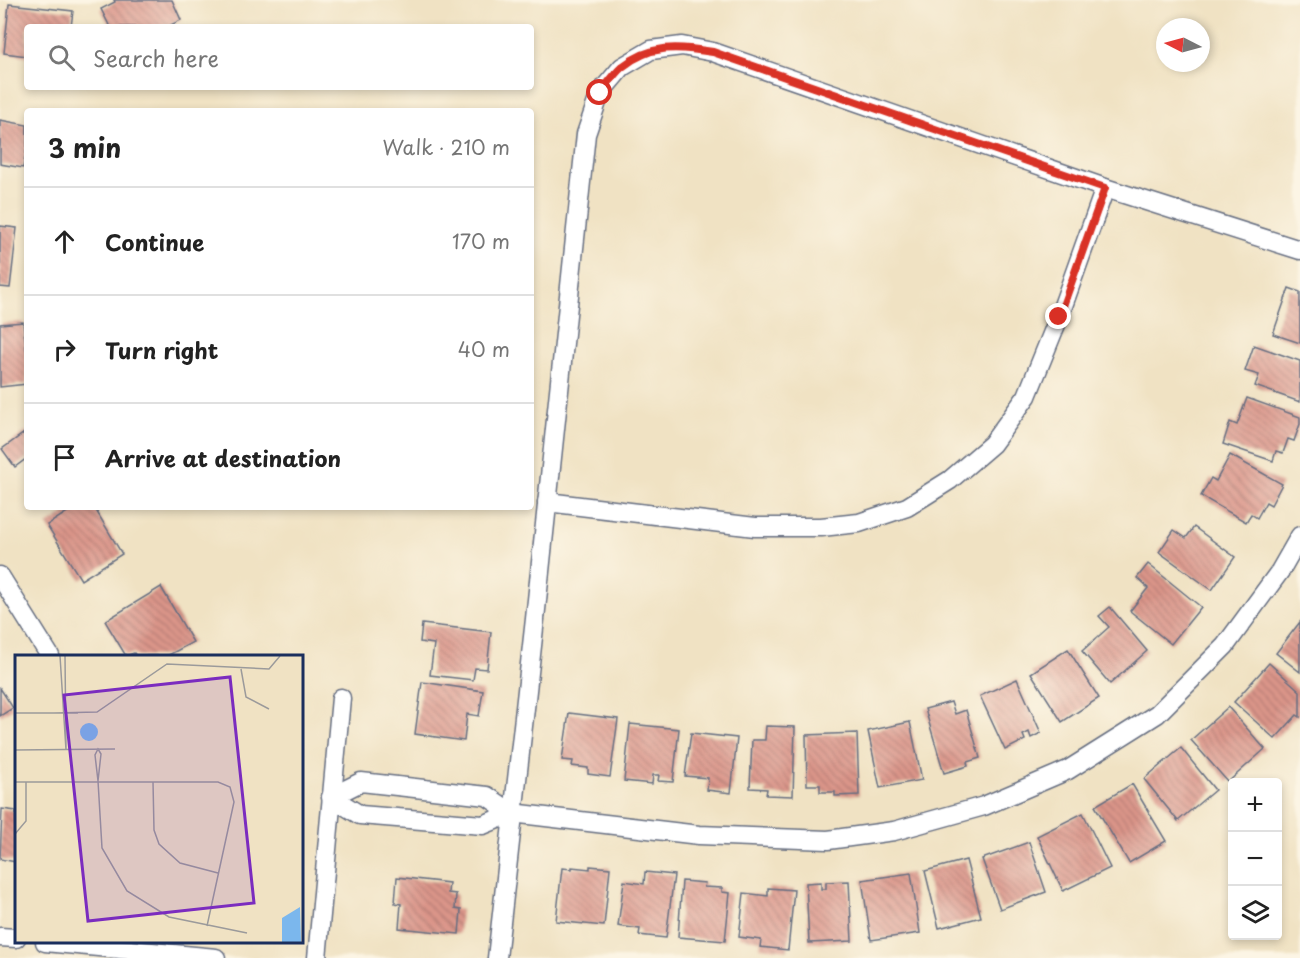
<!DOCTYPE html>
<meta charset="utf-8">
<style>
body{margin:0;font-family:"Playpen Sans",sans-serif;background:#f6f6f6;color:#222}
.controls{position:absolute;right:18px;bottom:18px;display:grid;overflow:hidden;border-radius:6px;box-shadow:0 3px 9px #0003}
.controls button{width:54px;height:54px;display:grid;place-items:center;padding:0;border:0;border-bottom:2px solid #e0e0e0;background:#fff;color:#222;font:30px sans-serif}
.compass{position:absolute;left:1156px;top:18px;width:54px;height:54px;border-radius:50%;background:#fff;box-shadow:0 3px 9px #0003;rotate:276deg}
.stop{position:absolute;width:18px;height:18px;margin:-14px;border:4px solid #d93025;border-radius:50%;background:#fff}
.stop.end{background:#d93025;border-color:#fff;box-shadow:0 2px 6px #0008}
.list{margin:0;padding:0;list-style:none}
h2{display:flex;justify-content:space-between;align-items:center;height:78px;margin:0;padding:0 24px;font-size:26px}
h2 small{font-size:20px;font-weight:400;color:#767676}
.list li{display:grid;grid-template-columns:39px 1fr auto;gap:18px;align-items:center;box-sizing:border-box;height:108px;padding:0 24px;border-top:2px solid #e0e0e0}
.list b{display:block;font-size:22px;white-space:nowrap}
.list em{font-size:20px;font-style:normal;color:#767676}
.icon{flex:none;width:33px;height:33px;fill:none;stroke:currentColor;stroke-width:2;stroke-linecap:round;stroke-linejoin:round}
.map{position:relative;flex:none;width:1300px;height:958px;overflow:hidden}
.search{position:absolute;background:#fff;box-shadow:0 3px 9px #0003;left:24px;top:24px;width:510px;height:66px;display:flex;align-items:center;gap:15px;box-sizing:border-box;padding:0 21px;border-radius:6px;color:#767676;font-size:22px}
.panel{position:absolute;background:#fff;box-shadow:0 3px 9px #0003;left:24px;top:108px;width:510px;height:402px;border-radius:6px}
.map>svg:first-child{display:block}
.building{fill:url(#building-back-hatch)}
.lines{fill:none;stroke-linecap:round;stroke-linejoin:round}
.minor-casing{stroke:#666e81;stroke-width:21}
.minor{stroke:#fff;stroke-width:18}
.route{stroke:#d93025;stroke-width:8}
.inset-road{fill:none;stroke:#9b9a9b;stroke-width:1.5}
.view{fill:#7b2cbf;fill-opacity:0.15;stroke:#7b2cbf;stroke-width:3}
.inset-edge{fill:none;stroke:#1b2f5e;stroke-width:3}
</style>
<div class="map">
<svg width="1300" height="958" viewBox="0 0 1300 958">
<defs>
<pattern id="building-back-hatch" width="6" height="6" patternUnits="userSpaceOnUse" patternTransform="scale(1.5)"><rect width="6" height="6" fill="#db9589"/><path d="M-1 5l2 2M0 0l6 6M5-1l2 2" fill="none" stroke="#b17a73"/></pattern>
</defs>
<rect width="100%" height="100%" fill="#fcf5e5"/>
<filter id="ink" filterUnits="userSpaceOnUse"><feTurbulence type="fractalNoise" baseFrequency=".0167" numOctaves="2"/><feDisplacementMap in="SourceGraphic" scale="12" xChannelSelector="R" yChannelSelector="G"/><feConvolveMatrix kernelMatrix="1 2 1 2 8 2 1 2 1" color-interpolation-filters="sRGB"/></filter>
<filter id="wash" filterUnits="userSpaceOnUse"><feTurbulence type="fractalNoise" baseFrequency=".008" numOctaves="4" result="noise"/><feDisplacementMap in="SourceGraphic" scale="24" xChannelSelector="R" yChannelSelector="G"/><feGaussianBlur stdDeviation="1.35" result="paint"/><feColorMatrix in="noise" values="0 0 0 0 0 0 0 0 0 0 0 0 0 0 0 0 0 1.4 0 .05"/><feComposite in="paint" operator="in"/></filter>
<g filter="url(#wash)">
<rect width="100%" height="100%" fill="#f0e2c3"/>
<g id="blocks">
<g class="building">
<path d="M114 0H172L181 20 167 27H110L101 9 115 2Z"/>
<path d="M9 4 73 11 71 27H27V56L4 53Z"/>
<path d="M0 120 27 125V148L23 168 0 164Z"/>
<path d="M0 226 17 228 10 288 0 287Z"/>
<path d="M1289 288 1300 292V343L1273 334Z"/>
<path d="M23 322 27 356V384L0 387V324Z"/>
<path d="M1254 345 1300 361V402L1255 386 1259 375 1245 371Z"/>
<path d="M1247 398 1300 417V424L1294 441 1288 439 1283 453 1276 451 1273 461 1223 444 1230 422 1237 425Z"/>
<path d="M27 431V458L15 467 2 449Z"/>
<path d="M1230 455 1282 484 1271 505 1266 502 1257 518 1251 514 1246 522 1201 496 1211 478 1216 481Z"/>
<path d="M75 507H94L122 554 81 580 47 525Z"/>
<path d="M1194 527 1235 557 1212 590 1159 552 1174 530 1186 538Z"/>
<path d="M1148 564 1201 607 1171 644 1130 611 1148 588 1137 578Z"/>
<path d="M161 587 193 642 167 656H136L134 653 126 656 105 621Z"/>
<path d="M1110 607 1147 651 1110 684 1082 651 1109 627 1099 616Z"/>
<path d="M1300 622V672L1276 653Z"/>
<path d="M422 624 491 632 487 669 475 668 473 680 430 675 434 644 420 642Z"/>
<path d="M1068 649 1099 698 1062 722 1031 673Z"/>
<path d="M1269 663 1300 691V717L1297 715 1275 739 1234 702Z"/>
<path d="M1017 679 1041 733 1031 738 1029 732 1023 735 1025 740 1005 750 980 696Z"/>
<path d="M422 682 483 691 479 716 467 714 464 741 415 734Z"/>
<path d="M0 688 13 708 0 716Z"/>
<path d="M951 702 955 714 966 710 980 758 967 762 968 766 944 773 925 709Z"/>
<path d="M1228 707 1265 749 1228 782 1191 740Z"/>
<path d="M569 713 618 719 610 777 588 774V768L572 766 573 761 562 760Z"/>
<path d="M910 722 922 780 880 788 868 731Z"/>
<path d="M630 724 679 729 673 782 658 781 659 775H653L652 784 624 781Z"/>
<path d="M766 726 795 727 793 796 766 795 767 789 750 788 752 740H765Z"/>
<path d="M691 733 737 738 731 793 707 790 708 778 685 776Z"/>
<path d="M857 733 859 795 835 796V792H820V785H807L806 735Z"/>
<path d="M1181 748 1215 790 1178 821 1144 779Z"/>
<path d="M1132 784 1166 841 1129 863 1095 806Z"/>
<path d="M2 809 16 811V862L0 859Z"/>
<path d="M1083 813 1110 868 1063 891 1037 836Z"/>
<path d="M1029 842 1046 892 1000 909 982 859Z"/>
<path d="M966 860 981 917 939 928 925 871Z"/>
<path d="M590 866 610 868 604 926 556 921 562 868 572 869V867L590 869Z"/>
<path d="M645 872 674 875 666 938 639 935 640 929 618 926 624 881 644 884Z"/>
<path d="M911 873 920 933 871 940 862 880Z"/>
<path d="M397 877 449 883 448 893 456 894 455 909 461 910 459 934 399 928 401 904 395 903Z"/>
<path d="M682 881 705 883 704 887 722 888V892L730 893 725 941 678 937Z"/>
<path d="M849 881 852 941 809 943 806 883 821 882V889H826V882Z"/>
<path d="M768 888 794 890 788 950 760 947 761 940 739 937 744 893 768 896Z"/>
</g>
</g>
</g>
<g filter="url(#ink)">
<use href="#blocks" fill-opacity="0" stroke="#666e81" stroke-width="1.5"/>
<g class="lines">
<g class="minor-casing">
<g id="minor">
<path d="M547 502 755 527H821L859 523 907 507 950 480 992 444 1027 396 1059 317 1105 188"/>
<path d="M0 576 50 656"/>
<path d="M361 782 487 796 512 813 483 825 360 815 331 797Z"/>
<path d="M512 813 699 835 828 840 894 831 984 806 1068 770 1157 714 1225 646 1280 571 1300 536"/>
<path d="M0 937 16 938"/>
<path d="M45 942 216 958"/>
<path d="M317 958 341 698"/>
<path d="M497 958 535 619 586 134 600 93 622 67 651 50 682 46 713 52 1105 188 1300 250"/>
</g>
</g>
<use href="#minor" class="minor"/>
</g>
</g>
<g class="lines" filter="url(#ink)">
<path class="route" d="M600 93C607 85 614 74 622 67 651 44 678 46 713 52L1105 188 1059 317"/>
</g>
<g transform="translate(15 655)">
<rect width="288" height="288" fill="#f0e2c3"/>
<path d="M65 77a9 9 0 1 1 18 0a9 9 0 1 1-18 0ZM285 252 286 287H267V263Z" fill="#7bb7ed"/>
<path class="inset-road" d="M45 1 51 95M50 1 51 94M226 14 231 42 254 54M0 58H63M39 58 82 57 152 9 254 14 265 1M83 94 86 99 83 126 80 100ZM0 95 100 94M83 126 87 193 112 236 154 262 232 278M0 127H203L215 132 219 147 192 271M138 127 139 175 144 189 165 208 203 218M0 179 11 166V127"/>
<path class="view" d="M215 22 239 248 73 266 49 40Z"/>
<rect width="288" height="288" class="inset-edge"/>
</g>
</svg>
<div class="controls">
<button>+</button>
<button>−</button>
<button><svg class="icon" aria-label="layers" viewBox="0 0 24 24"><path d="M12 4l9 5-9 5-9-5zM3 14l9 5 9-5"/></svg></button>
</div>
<svg class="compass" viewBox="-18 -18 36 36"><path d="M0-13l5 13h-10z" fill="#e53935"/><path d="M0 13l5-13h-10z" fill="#767676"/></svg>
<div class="stop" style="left:600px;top:93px"></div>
<div class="stop end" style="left:1059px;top:317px"></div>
<div class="search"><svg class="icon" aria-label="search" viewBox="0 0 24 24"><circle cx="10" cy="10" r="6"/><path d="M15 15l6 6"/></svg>Search here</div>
<section class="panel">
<h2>3 min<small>Walk · 210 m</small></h2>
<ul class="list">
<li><svg class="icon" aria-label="ahead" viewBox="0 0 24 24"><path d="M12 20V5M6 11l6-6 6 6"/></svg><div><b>Continue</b></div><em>170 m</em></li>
<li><svg class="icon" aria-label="right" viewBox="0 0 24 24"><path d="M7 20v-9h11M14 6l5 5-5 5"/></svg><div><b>Turn right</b></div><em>40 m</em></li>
<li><svg class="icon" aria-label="arrive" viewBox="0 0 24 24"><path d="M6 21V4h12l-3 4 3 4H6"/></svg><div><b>Arrive at destination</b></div></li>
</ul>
</section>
</div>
